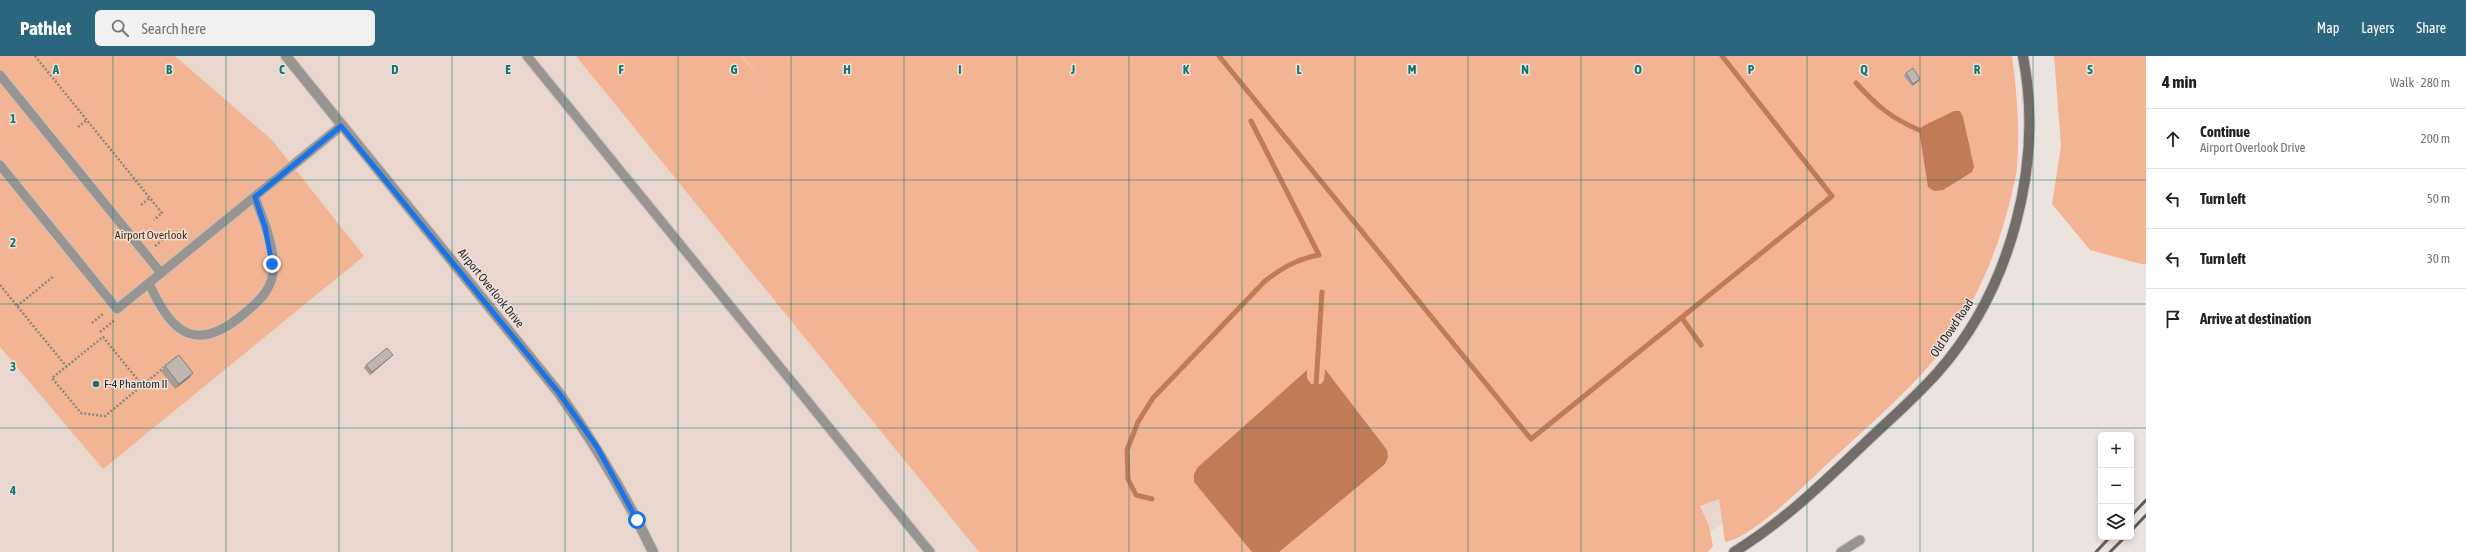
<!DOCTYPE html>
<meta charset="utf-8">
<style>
body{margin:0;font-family:"Asap Condensed",sans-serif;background:#f2f2f2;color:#202124}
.controls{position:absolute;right:12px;bottom:12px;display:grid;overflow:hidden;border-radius:6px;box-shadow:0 2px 6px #0003}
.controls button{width:36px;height:36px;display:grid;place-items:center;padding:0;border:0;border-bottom:1px solid #e0e0e0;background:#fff;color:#202124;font:20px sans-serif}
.stop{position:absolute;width:12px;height:12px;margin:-9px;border:3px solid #1a73e8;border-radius:50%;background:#fff}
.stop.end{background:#1a73e8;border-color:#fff;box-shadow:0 1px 4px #0008}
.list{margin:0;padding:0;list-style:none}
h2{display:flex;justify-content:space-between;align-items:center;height:52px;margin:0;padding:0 16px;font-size:17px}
h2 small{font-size:13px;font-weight:400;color:#757577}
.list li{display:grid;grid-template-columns:26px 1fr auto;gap:12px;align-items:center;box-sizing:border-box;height:60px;padding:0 16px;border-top:1px solid #e0e0e0}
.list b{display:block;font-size:15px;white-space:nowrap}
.list p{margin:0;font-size:13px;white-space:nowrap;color:#757577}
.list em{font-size:13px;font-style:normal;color:#757577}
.icon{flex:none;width:22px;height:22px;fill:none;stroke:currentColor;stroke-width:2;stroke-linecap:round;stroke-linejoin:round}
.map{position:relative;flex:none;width:2146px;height:496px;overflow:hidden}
header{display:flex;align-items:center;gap:24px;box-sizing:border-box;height:56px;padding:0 20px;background:#2b667e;color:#fff}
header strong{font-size:19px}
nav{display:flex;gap:22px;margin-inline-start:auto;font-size:14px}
.search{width:280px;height:36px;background:#f2f2f2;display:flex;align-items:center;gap:10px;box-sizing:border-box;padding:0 14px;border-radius:6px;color:#757577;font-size:15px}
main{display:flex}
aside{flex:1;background:#fff}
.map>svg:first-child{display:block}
.built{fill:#e9d7ce}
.green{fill:#f3b494}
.water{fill:#c17b56}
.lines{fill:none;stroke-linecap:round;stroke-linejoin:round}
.stream{stroke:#c17b56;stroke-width:5}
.lane-casing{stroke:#cac1bd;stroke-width:11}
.street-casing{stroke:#cac1bd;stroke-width:12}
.secondary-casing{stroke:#cac1bd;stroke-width:12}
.path{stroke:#8c8581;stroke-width:2.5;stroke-dasharray:2 2;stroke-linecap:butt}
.lane{stroke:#989492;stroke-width:9}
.street{stroke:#989492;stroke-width:10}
.secondary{stroke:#736d6a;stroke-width:10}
.rail{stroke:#635d5a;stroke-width:3}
.wall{fill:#a59d98}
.shaded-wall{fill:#867f7c}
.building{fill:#c0b6b1;stroke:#867f7c}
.route{stroke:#1a73e8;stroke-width:5}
.grid{fill:none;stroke:#0f766e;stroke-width:1;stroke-opacity:0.55}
.poi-dot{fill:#2b667e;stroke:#ede3de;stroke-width:1.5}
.labels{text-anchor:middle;stroke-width:3;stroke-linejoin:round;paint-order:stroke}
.park-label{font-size:12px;fill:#542609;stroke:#ede3de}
.street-label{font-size:12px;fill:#2b2725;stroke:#ede3de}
.poi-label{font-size:12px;fill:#2b2725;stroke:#ede3de;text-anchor:start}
.grid-label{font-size:13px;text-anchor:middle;font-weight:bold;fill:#0f766e;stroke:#ede3de;stroke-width:3;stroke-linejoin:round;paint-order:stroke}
</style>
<header>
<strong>Pathlet</strong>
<div class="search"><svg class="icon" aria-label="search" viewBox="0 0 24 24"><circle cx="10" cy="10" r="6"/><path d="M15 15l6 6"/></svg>Search here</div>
<nav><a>Map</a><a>Layers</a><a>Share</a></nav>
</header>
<main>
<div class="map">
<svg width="2146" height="496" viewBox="0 0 2146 496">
<rect width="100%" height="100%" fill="#ede3de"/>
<path class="built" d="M0 0H1990L1926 292 1700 486 1671 496H0Z"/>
<g class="green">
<path d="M0 0H175L272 84 364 200 103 413 0 291Z"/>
<path d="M576 0H741L765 28 742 0H2012C2017 37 2020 74 2017 112 2016 121 2013 131 2011 141 1997 199 1972 257 1934 304 1901 343 1860 377 1823 412 1804 430 1750 483 1725 486L1719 443 1700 450 1709 470 1713 490 1708 496H979Z"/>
<path d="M2054 0H2146V208H2141L2090 194 2052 148 2061 90Z"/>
</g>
<g class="water">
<path d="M1954 55H1960L1963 61 1974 111 1972 116 1943 134 1934 135 1928 131 1919 74 1923 70Z"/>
<path d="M1325 313 1387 394 1388 401 1385 408 1279 496H1252L1194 426V418L1198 411 1307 314V322L1311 328H1321L1324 324Z"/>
</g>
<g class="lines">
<g class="stream">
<path d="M1219 0 1531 383 1832 140 1722 0"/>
<path d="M1856 27C1877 50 1891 62 1919 74"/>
<path d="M1682 262 1701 289"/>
<path d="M1316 329 1322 236"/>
<path d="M1152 443 1136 439 1128 423 1127 394 1138 366 1153 342 1265 225C1282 212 1297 203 1319 199L1251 65"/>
</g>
<g class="lane-casing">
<g id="lane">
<path d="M527 0 930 496"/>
<path d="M0 19 161 217"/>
<path d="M0 109 117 253 341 70"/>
<path d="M149 227C172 280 198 298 246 256 258 246 271 234 273 217 276 192 263 164 255 141"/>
<path d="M1841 496 1860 484"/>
</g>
</g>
<g class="street-casing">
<path id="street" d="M286 0 559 337C595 388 626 440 653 496"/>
</g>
<g class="secondary-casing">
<path id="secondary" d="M1734 496C1783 466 1822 428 1863 389 1888 365 1915 342 1938 316 2011 233 2044 108 2023 0"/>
</g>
<g class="path">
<path d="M35 0 162 157 154 164"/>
<path d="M78 71 87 64"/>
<path d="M141 149 150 142"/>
<path d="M155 190 167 180"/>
<path d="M0 229 66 310"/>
<path d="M17 250 54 220"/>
<path d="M92 267 104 257"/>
<path d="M100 276 115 264"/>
<path d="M142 329 103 281 52 322 81 357 105 360 178 300"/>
</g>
<use href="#lane" class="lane"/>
<use href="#street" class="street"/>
<use href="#secondary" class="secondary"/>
<g class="rail">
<path d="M2131 460 2146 444"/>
<path d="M2131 475 2146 459"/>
<path d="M2096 496 2110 481"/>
<path d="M2110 496 2125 481"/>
</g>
</g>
<g class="wall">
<path d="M1906 17 1919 25 1912 30 1904 20Z"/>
<path d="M391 301 370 319 364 312 366 309Z"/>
<path d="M165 310 193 317 189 322 175 333 161 315Z"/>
</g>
<g class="shaded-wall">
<path d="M1920 23 1919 25 1912 30 1913 28Z"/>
<path d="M393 299 391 301 370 319 372 316Z"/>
<path d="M193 317 189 322 175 333 179 328Z"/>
</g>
<g class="building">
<path d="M1913 12 1920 23 1913 28 1906 17Z"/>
<path d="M387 292 393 299 372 316 366 309Z"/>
<path d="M179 299 193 317 179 328 165 310Z"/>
</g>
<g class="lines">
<path class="route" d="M272 208 265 171 255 141 341 70 559 337 597 391 637 464"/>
</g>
<path class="grid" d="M113 0V496M226 0V496M339 0V496M452 0V496M565 0V496M678 0V496M791 0V496M904 0V496M1017 0V496M1129 0V496M1242 0V496M1355 0V496M1468 0V496M1581 0V496M1694 0V496M1807 0V496M1920 0V496M2033 0V496M0 124H2146M0 248H2146M0 372H2146"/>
<circle class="poi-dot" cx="96" cy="328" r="4"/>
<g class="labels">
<g class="park-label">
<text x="151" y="183">Airport Overlook</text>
</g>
<g class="street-label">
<text transform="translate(491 232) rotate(51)" y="4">Airport Overlook Drive</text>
<text transform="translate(1952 272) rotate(-56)" y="4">Old Dowd Road</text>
</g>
<g class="poi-label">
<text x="104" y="332">F-4 Phantom II</text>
</g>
</g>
<g class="grid-label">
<text x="56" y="18">A</text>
<text x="169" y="18">B</text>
<text x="282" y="18">C</text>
<text x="395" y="18">D</text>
<text x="508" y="18">E</text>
<text x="621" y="18">F</text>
<text x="734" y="18">G</text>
<text x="847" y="18">H</text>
<text x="960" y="18">I</text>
<text x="1073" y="18">J</text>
<text x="1186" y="18">K</text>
<text x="1299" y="18">L</text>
<text x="1412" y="18">M</text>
<text x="1525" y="18">N</text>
<text x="1638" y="18">O</text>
<text x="1751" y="18">P</text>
<text x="1864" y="18">Q</text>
<text x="1977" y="18">R</text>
<text x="2090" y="18">S</text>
<text x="13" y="67">1</text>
<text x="13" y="191">2</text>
<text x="13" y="315">3</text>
<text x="13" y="439">4</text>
</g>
</svg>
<div class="controls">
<button>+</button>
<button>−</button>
<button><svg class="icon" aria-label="layers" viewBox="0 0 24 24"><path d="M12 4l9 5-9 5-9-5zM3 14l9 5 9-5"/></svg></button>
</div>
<div class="stop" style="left:637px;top:464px"></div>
<div class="stop end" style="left:272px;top:208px"></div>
</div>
<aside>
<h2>4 min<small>Walk · 280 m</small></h2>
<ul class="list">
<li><svg class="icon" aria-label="ahead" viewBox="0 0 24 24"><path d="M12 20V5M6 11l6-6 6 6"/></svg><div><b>Continue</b><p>Airport Overlook Drive</p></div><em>200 m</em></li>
<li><svg class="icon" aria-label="left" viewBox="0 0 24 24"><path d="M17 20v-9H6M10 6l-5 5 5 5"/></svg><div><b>Turn left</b></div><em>50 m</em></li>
<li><svg class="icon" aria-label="left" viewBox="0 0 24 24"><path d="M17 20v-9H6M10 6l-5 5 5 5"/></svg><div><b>Turn left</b></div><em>30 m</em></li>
<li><svg class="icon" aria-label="arrive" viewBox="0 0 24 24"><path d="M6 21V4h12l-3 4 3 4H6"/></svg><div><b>Arrive at destination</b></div></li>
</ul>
</aside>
</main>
